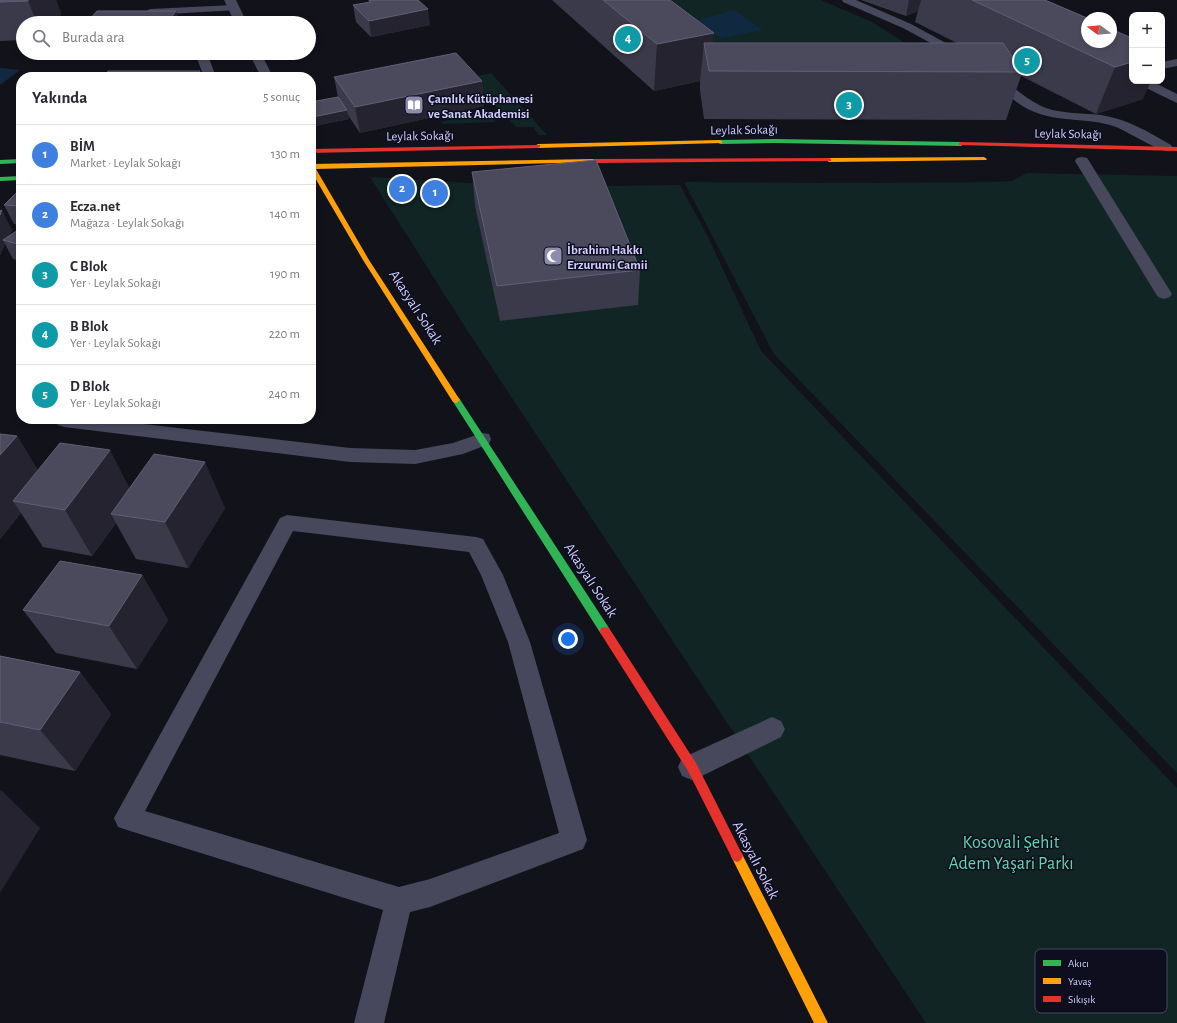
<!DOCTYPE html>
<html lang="tr">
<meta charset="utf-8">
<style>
body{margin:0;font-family:"Alegreya Sans",sans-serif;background:#f7f7f7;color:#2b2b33}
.controls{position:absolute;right:12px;top:12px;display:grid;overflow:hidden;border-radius:8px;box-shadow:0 2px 6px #0003}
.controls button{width:36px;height:36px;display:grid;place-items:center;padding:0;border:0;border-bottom:1px solid #e1e1e2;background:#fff;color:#2b2b33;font:20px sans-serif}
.compass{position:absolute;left:1081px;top:12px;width:36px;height:36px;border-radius:50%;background:#fff;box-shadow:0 2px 6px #0003;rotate:286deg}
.you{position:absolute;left:568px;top:639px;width:14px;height:14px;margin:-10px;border:3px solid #fff;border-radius:50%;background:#1a73e8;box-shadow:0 0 0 6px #1a73e833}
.badge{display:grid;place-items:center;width:26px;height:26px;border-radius:50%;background:#db2777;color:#fff;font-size:13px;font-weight:700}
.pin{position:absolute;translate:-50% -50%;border:2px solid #fff;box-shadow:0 1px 4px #0006}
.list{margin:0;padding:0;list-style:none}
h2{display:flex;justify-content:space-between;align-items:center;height:52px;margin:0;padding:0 16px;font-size:17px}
h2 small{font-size:13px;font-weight:400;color:#7c7c81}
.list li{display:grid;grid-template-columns:26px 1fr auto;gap:12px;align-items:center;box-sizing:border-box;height:60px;padding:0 16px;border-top:1px solid #e1e1e2}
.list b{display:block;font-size:15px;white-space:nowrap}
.list p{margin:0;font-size:13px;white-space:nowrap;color:#7c7c81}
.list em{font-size:13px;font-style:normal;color:#7c7c81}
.icon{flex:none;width:22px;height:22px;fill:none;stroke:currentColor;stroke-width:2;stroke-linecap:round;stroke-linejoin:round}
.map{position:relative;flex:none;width:1177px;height:1023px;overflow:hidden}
.search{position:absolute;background:#fff;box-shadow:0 2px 6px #0003;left:16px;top:16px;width:300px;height:44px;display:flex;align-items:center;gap:10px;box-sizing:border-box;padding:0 14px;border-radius:22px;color:#7c7c81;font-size:15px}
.panel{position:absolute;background:#fff;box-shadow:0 2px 6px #0003;left:16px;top:72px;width:300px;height:352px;border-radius:16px}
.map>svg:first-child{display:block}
.green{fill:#112524}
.water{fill:#112940}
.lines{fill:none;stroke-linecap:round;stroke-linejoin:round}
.lane{fill:#47485b;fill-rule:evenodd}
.street{fill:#47485b;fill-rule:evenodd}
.fast{fill:#30b455;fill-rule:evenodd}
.slow{fill:#ff9f0a;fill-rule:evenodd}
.jam{fill:#e5322d;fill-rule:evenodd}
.wall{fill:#3b3a4a}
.shaded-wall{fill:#24232f}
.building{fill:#4b4a5d;stroke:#605f76}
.labels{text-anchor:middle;stroke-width:3;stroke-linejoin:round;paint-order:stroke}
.far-poi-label{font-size:13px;font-weight:bold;fill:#cfcefc;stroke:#0f0e1f;text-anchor:start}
.far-street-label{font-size:13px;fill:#cfcefc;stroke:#0f0e1f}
.street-label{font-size:15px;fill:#cfcefc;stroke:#0f0e1f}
.near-park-label{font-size:18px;fill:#5fd7ad;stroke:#0f0e1f}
.key{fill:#0f0e1f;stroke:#494861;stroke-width:1}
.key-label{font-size:11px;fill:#cfcefc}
</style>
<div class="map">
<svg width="1177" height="1023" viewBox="0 0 1177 1023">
<rect width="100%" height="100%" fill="#12121b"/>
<g class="green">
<path d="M651 0H821L872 22 942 66 738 64Z"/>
<path d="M491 73 547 135H539L533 127H516L468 78Z"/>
<path d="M486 111 496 122 444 124 440 122Z"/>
<path d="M1027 173 1177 176V773L774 354 684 182 850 183 997 182 1012 181Z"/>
<path d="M370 177 533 187 680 185 708 237 761 351 1177 788V1023H926L465 327Z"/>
</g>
<g class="water">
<path d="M734 10 763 30 721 38 698 20Z"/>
<path d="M0 68 20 70 0 85Z"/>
</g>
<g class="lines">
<g class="lane">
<path d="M842 0H856L911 24 968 55 970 57 968 59H960L903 28 843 2Z"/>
<path d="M234 5 238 6 239 8 238 10 150 15 145 12 150 9Z"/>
<path d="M195 53H207L216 77H168L169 74 173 72H202Z"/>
<path d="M1177 59V66L1162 69V62Z"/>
<path d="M994 74 998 76C1014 87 1028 101 1046 108 1063 114 1083 113 1101 115 1127 119 1149 132 1171 145L1173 148 1171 151C1160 153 1129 132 1116 127 1089 117 1059 123 1032 111 1016 104 1004 91 990 80L988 78 990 76Z"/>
<path d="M1136 81H1151L1177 94V103L1138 84Z"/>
<path d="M1082 157 1087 158 1089 161 1172 294 1170 297 1164 299 1158 297 1156 294 1075 161 1077 158Z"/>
<path d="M54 419H100L350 448 415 450 453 443 482 433 489 434 491 439 489 444 463 454 415 464 350 462 64 427 58 425Z"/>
<path d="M287 515 476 537 483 539 503 575 530 642 587 840 583 849 430 907 410 912 384 1023H354L383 910 127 830 118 827 114 818 280 518ZM293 531 469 552 481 575 508 642 559 833 430 879 399 887 145 811Z"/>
</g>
<g class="street">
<path d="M224 0H236L247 23H235Z"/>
<path d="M249 53H261L273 77H261Z"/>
<path d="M772 717 781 721 785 729 781 737 702 776 692 780 682 776 678 767 682 758Z"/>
</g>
<g class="fast">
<path d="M774 139 961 142 964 144 961 146 774 143 720 144 717 142 720 140Z"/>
<path d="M21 159V163L0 164V160Z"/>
<path d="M21 176V180L0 181V177Z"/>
<path d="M456 397 459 398 609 628 610 631 609 634 605 635 601 634 452 400Z"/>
</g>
<g class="slow">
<path d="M720 140 722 141V143L538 148 535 146 538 144Z"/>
<path d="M984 157 987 159 986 160 829 162 826 160 829 158Z"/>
<path d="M594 159 596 160V162L316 169 369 260 460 400 456 403 453 402 363 260 311 171V164Z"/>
<path d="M737 850 741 852 828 1023H814L733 860 731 856 733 852Z"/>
</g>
<g class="jam">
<path d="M961 142 1177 147V151L959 145V143Z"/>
<path d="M540 145V147L538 148 311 153V149Z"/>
<path d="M829 158 831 159V161L594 163 591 161 594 159Z"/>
<path d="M605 627 609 628 696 763 741 852 743 856 741 860 737 862 733 860 688 771 601 634 600 631 601 628Z"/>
</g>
</g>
<g class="wall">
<path d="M0 0H56L61 14 55 23H23V40L0 41Z"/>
<path d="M368 0H418L430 25 371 37 356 22 353 5 369 2Z"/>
<path d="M552 0H670L713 43H957L915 22 918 11 906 16 861 0H1045L1111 42 1143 99 1096 114 1021 76 1006 120 704 119 700 90V81L654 91Z"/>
<path d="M334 77 482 81 484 106 360 133 348 115 349 119 315 126 311 119V102L338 97Z"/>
<path d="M472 172 640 270 638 305 500 321 475 206Z"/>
<path d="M4 205 21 206V225L14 224Z"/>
<path d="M0 211 12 230 9 236 21 228V262L13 259 5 244 0 255Z"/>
<path d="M0 434 17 436 38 471 130 488 225 508 188 568 136 559 116 523 92 556 43 547 21 513 0 539Z"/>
<path d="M142 575 168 620 137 669 56 653 23 610Z"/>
<path d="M0 656 80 672 111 714 75 771 0 755Z"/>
</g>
<g class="shaded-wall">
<path d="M28 0H56L61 14 55 23H37L28 1Z"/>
<path d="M909 0H921L918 11 906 16Z"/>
<path d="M428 9 430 25 371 37 369 21Z"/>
<path d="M176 11 180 23H167Z"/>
<path d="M714 33 710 71 704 43 700 81 654 91 657 44Z"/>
<path d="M1132 62V81H1151L1143 99 1096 114 1115 67Z"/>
<path d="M200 71 201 77H196Z"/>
<path d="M482 81 484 106 360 133 355 107Z"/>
<path d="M347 110 349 119 315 126 313 117Z"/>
<path d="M2 210 12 230 7 241 3 240 5 244 0 255V215Z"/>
<path d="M311 234 315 249 311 250Z"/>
<path d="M17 436 45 483 13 501 21 513 0 539V455Z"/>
<path d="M110 450 134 497 111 514 116 523 92 556 65 510Z"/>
<path d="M205 462 225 508 188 568 165 522Z"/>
<path d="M142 575 168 620 137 669 109 626Z"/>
<path d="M80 672 111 714 75 771 40 730Z"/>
<path d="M1 790 40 828 0 893V791Z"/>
</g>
<g class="building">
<path d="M0 0H28V1L0 2Z"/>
<path d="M369 0H418L428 9 369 21 353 5 371 2Z"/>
<path d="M603 0H670L714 33 657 44Z"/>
<path d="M972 0H1045L1087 18V42H1111V29L1132 38V62L1115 67Z"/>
<path d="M97 11H176L167 23H86Z"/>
<path d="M704 43H1003L1022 72 709 71Z"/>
<path d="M456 53 482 81 355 107 334 77Z"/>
<path d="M108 71H200L196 77H103Z"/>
<path d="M338 97 347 110 313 117 311 113V102Z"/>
<path d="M596 160 640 270 497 286 472 172Z"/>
<path d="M21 188V206L4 205Z"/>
<path d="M2 210 0 215V211Z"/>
<path d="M21 228V245L3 240Z"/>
<path d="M0 434 17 436 0 455Z"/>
<path d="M60 443 110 450 65 510 13 501Z"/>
<path d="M154 454 205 462 165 522 111 514Z"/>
<path d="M60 561 142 575 109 626 23 610Z"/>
<path d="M0 656 80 672 40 730 0 722Z"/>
</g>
<defs>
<g id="library-square" transform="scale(1)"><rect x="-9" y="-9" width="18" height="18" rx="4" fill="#8d8cad" stroke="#0f0e1f"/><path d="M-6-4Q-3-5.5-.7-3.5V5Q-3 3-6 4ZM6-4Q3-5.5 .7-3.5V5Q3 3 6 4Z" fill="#fff"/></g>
<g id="mosque-square" transform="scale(1)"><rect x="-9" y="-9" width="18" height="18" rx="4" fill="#8d8cad" stroke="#0f0e1f"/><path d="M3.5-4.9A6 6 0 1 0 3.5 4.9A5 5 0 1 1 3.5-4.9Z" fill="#fff"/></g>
</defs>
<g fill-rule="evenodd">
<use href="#library-square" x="414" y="105"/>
<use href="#mosque-square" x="553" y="256"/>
</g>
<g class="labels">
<g class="far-poi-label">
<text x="428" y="103">Çamlık Kütüphanesi<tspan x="428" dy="15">ve Sanat Akademisi</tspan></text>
<text x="567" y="254">İbrahim Hakkı<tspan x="567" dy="15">Erzurumi Camii</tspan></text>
</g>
<g class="far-street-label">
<text transform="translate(744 129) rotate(-1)" y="5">Leylak Sokağı</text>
<text transform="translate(1068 133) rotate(1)" y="5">Leylak Sokağı</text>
<text transform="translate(420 135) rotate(-1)" y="5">Leylak Sokağı</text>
</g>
<g class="street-label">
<text transform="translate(416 307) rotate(57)" y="5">Akasyalı Sokak</text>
<text transform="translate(591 580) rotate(57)" y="5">Akasyalı Sokak</text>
<text transform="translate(756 860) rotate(63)" y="5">Akasyalı Sokak</text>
</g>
<g class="near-park-label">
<text x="1011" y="848">Kosovali Şehit<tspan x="1011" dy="21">Adem Yaşari Parkı</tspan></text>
</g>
</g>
<rect x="1035" y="949" width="132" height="64" rx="6" class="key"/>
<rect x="1043" y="960" width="18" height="6" fill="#30b455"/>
<rect x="1043" y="978" width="18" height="6" fill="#ff9f0a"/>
<rect x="1043" y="996" width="18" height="6" fill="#e5322d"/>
<g class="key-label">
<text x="1068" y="967">Akıcı</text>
<text x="1068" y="985">Yavaş</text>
<text x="1068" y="1003">Sıkışık</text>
</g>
</svg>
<div class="controls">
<button>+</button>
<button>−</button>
</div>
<svg class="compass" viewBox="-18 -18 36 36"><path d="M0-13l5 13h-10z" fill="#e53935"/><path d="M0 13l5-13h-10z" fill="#7c7c81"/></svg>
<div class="you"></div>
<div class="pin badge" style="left:435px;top:193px;background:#3f7fe0">1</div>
<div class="pin badge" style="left:402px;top:189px;background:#3f7fe0">2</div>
<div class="pin badge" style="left:849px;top:105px;background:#0f9aa8">3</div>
<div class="pin badge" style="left:628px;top:39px;background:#0f9aa8">4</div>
<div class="pin badge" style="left:1027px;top:61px;background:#0f9aa8">5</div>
<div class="search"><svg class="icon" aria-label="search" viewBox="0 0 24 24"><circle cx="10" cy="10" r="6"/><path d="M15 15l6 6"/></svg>Burada ara</div>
<section class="panel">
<h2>Yakında<small>5 sonuç</small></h2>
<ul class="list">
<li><span class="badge" style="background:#3f7fe0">1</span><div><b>BİM</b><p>Market · Leylak Sokağı</p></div><em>130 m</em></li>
<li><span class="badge" style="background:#3f7fe0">2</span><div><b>Ecza.net</b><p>Mağaza · Leylak Sokağı</p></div><em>140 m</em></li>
<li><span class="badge" style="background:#0f9aa8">3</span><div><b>C Blok</b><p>Yer · Leylak Sokağı</p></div><em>190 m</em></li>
<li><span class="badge" style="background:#0f9aa8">4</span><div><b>B Blok</b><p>Yer · Leylak Sokağı</p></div><em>220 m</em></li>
<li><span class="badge" style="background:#0f9aa8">5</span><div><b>D Blok</b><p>Yer · Leylak Sokağı</p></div><em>240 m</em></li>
</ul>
</section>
</div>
